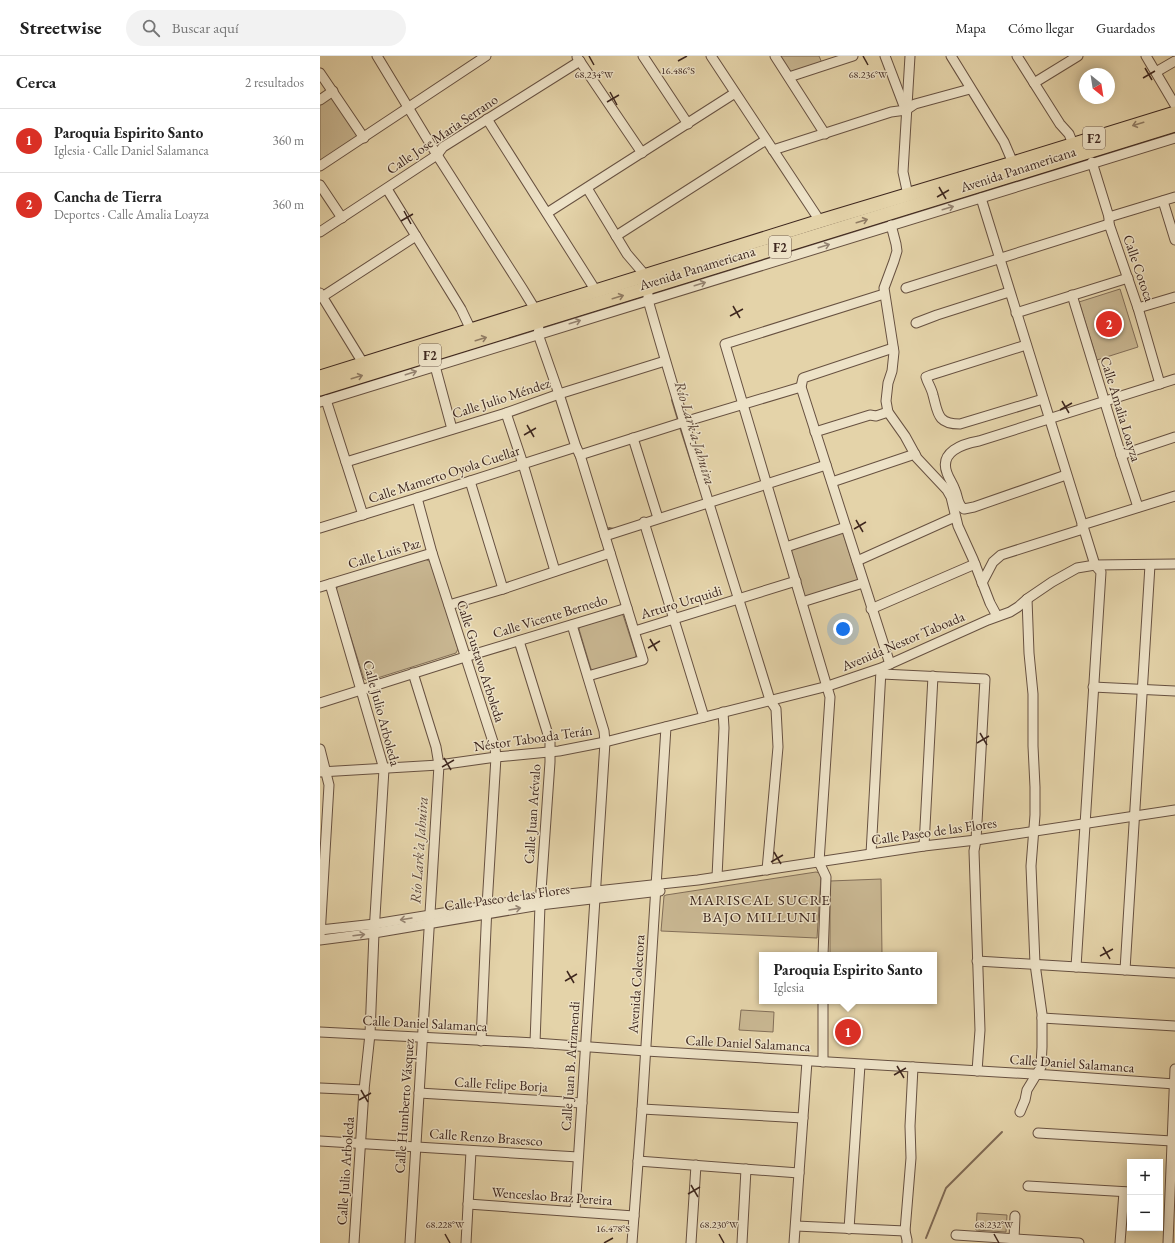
<!DOCTYPE html>
<html lang="es">
<meta charset="utf-8">
<style>
body{margin:0;font-family:"EB Garamond",serif;background:#f2f2f2;color:#222}
.controls{position:absolute;right:12px;bottom:12px;display:grid;overflow:hidden;border-radius:0px;box-shadow:0 2px 10px #0003}
.controls button{width:36px;height:36px;display:grid;place-items:center;padding:0;border:0;border-bottom:1px solid #e0e0e0;background:#fff;color:#222;font:20px sans-serif}
.compass{position:absolute;left:759px;top:12px;width:36px;height:36px;border-radius:50%;background:#fff;box-shadow:0 2px 10px #0003;rotate:150deg}
.you{position:absolute;left:523px;top:573px;width:14px;height:14px;margin:-10px;border:3px solid #fff;border-radius:50%;background:#1a73e8;box-shadow:0 0 0 6px #1a73e833}
.badge{display:grid;place-items:center;width:26px;height:26px;border-radius:50%;background:#d93025;color:#fff;font-size:13px;font-weight:700}
.pin{position:absolute;translate:-50% -50%;border:2px solid #fff;box-shadow:0 1px 4px #0006}
.popup{position:absolute;left:439px;top:896px;width:178px;height:52px;box-sizing:border-box;display:grid;place-content:center;border-radius:0px;background:#fff;filter:drop-shadow(0 1px 3px #0005);font-size:13px;white-space:nowrap;color:#767676}
.popup b{font-size:15px;color:#222}
.popup::after{content:'';position:absolute;left:50%;top:100%;margin-left:-8px;border:8px solid transparent;border-top-color:#fff}
.list{margin:0;padding:0;list-style:none}
h2{display:flex;justify-content:space-between;align-items:center;height:52px;margin:0;padding:0 16px;font-size:17px}
h2 small{font-size:13px;font-weight:400;color:#767676}
.list li{display:grid;grid-template-columns:26px 1fr auto;gap:12px;align-items:center;box-sizing:border-box;height:64px;padding:0 16px;border-top:1px solid #e0e0e0}
.list b{display:block;font-size:15px;white-space:nowrap}
.list p{margin:0;font-size:13px;white-space:nowrap;color:#767676}
.list em{font-size:13px;font-style:normal;color:#767676}
.icon{flex:none;width:22px;height:22px;fill:none;stroke:currentColor;stroke-width:2;stroke-linecap:round;stroke-linejoin:round}
.map{position:relative;flex:none;width:855px;height:1187px;overflow:hidden}
header{display:flex;align-items:center;gap:24px;box-sizing:border-box;height:56px;padding:0 20px;background:#fff;border-bottom:1px solid #e0e0e0}
header strong{font-size:19px}
nav{display:flex;gap:22px;margin-inline-start:auto;font-size:14px}
.search{width:280px;height:36px;background:#f2f2f2;display:flex;align-items:center;gap:10px;box-sizing:border-box;padding:0 14px;border-radius:22px;color:#767676;font-size:15px}
main{display:flex}
aside{flex:1;background:#fff}
.map>svg:first-child{display:block}
.green{fill:#c8b691;stroke:#826e58}
.lines{fill:none;stroke-linecap:round;stroke-linejoin:round}
.stream{stroke:#7f6a55;stroke-width:2}
.minor-casing{stroke:#675141;stroke-width:11}
.highway-casing{stroke:#3d261e;stroke-width:15}
.minor{stroke:#ede2c7;stroke-width:9}
.highway{stroke:#e4d3a9;stroke-width:13}
.oneway{stroke:#907c64}
.oneway2{stroke:#958472}
.ticks{fill:none;stroke:#3d261e;stroke-width:1.5}
.labels{text-anchor:middle;stroke-width:3;stroke-linejoin:round;paint-order:stroke}
.shield{fill:#ede2c7;stroke:#725e51;stroke-width:1}
.shield-label{font-size:13px;font-weight:bold;fill:#3d261e}
.street-label{font-size:14px;fill:#3d261e;stroke:#ede2c7}
.water-label{font-size:15px;font-style:italic;fill:#5e483a;stroke:#ede2c7}
.neighbourhood-label{font-size:15px;letter-spacing:1px;fill:#3d261e;stroke:#ede2c7}
.ticks-label{font-size:10px;text-anchor:middle;fill:#3d261e;stroke:#ede2c7;stroke-width:3;stroke-linejoin:round;paint-order:stroke}
</style>
<header>
<strong>Streetwise</strong>
<div class="search"><svg class="icon" aria-label="search" viewBox="0 0 24 24"><circle cx="10" cy="10" r="6"/><path d="M15 15l6 6"/></svg>Buscar aquí</div>
<nav><a>Mapa</a><a>Cómo llegar</a><a>Guardados</a></nav>
</header>
<main>
<aside>
<h2>Cerca<small>2 resultados</small></h2>
<ul class="list">
<li><span class="badge">1</span><div><b>Paroquia Espirito Santo</b><p>Iglesia · Calle Daniel Salamanca</p></div><em>360 m</em></li>
<li><span class="badge">2</span><div><b>Cancha de Tierra</b><p>Deportes · Calle Amalia Loayza</p></div><em>360 m</em></li>
</ul>
</aside>
<div class="map">
<svg width="855" height="1187" viewBox="0 0 855 1187">
<rect width="100%" height="100%" fill="#e4d3a9"/>
<filter id="stains"><feTurbulence type="fractalNoise" baseFrequency=".005" numOctaves="4"/><feColorMatrix values="0 0 0 0 .2 0 0 0 0 .09 0 0 0 0 .02 0 0 0 .5 -.17"/></filter>
<radialGradient id="worn" r=".72"><stop offset=".6" stop-color="#630" stop-opacity="0"/><stop offset="1" stop-color="#630" stop-opacity=".3"/></radialGradient>
<g class="green">
<path d="M459 0H499L502 7 470 16Z"/>
<path d="M12 39 40 80 0 107V48Z"/>
<path d="M800 233 818 291 777 304 759 246Z"/>
<path d="M521 476 523 477 538 524 537 526 484 541 470 495 471 493Z"/>
<path d="M105 503 111 506 138 593 136 597 48 625 44 623 16 534 18 530Z"/>
<path d="M301 558 303 559 316 599 315 602 274 614 271 613 259 573 260 571Z"/>
<path d="M496 816 500 817 501 821 497 882 341 875 344 840 346 839Z"/>
<path d="M561 823 562 899H510V825Z"/>
<path d="M421 954 454 956 453 976 419 974Z"/>
<path d="M657 1157 687 1159 686 1176 656 1174Z"/>
</g>
<g class="lines">
<g class="stream">
<path d="M352 344 358 364"/>
<path d="M360 371 378 427"/>
<path d="M289 476V472L294 473"/>
<path d="M606 1182 626 1132 682 1076"/>
</g>
<g class="minor-casing">
<g id="minor">
<path d="M57 0 117 99 202 232 218 258"/>
<path d="M323 0 368 68"/>
<path d="M391 0 500 165"/>
<path d="M455 0 505 78"/>
<path d="M565 0 584 50"/>
<path d="M631 0 684 86 693 107"/>
<path d="M697 0 740 68 749 78 753 88"/>
<path d="M826 0 855 49"/>
<path d="M257 1 322 97"/>
<path d="M836 16 855 5"/>
<path d="M0 17 44 82"/>
<path d="M469 21 533 0"/>
<path d="M714 27 758 0"/>
<path d="M0 44 13 35"/>
<path d="M167 63 276 235"/>
<path d="M453 94 571 56 586 54 595 48 650 33"/>
<path d="M772 106 789 161V168L818 252 840 328"/>
<path d="M0 110 166 0"/>
<path d="M0 129 22 162"/>
<path d="M267 132 307 198 325 219 327 224"/>
<path d="M67 133 141 253 151 274"/>
<path d="M588 139 583 116 590 0"/>
<path d="M661 142 775 509 781 516 756 911"/>
<path d="M843 145 855 184"/>
<path d="M227 157 415 37"/>
<path d="M789 161 855 141"/>
<path d="M571 169 576 188 577 195 574 205 564 232 574 296 572 315 568 327 566 345 568 356 585 380 597 402 627 434 631 441 638 470 653 503 670 547 677 560"/>
<path d="M0 176 117 99 123 91 260 5"/>
<path d="M296 180 446 84"/>
<path d="M586 232 789 168"/>
<path d="M0 237 43 307"/>
<path d="M328 238V244C366 378 409 511 450 644L456 653 458 691 447 814"/>
<path d="M752 239 801 399 818 451"/>
<path d="M2 241 96 180"/>
<path d="M818 252 855 241"/>
<path d="M696 257 808 222"/>
<path d="M596 267 617 259 689 236"/>
<path d="M219 273 218 278 239 338 256 391 260 399 323 604 268 620"/>
<path d="M706 289 611 319 606 321 607 324C609 329 612 334 613 339 618 357 617 368 640 368L723 343"/>
<path d="M115 310 132 373"/>
<path d="M6 344 43 459"/>
<path d="M0 346 855 82"/>
<path d="M186 357 203 408 235 515"/>
<path d="M495 376 550 359 556 360 568 356"/>
<path d="M313 382 338 462"/>
<path d="M260 399 364 366 481 331"/>
<path d="M801 399 855 381"/>
<path d="M26 406 186 357 239 338 345 305"/>
<path d="M746 419 654 451 644 453C637 449 638 440 635 434 633 428 629 423 627 417 619 396 642 388 659 385L855 323"/>
<path d="M150 425 183 533"/>
<path d="M512 426 595 398"/>
<path d="M97 442 112 497 175 692 176 701 167 850 161 985"/>
<path d="M324 466 384 661"/>
<path d="M762 469 855 440"/>
<path d="M0 472 97 442 256 391"/>
<path d="M285 480 506 409"/>
<path d="M466 491 526 471"/>
<path d="M537 505 635 461"/>
<path d="M662 527 673 506 681 499 763 473"/>
<path d="M10 528 64 713 54 877 50 978 44 1034 34 1187"/>
<path d="M0 531 112 497"/>
<path d="M482 546 543 527"/>
<path d="M129 549 183 533 290 497"/>
<path d="M551 553 655 508"/>
<path d="M252 569 284 675 285 686 255 1155"/>
<path d="M315 575 476 525"/>
<path d="M199 585 230 685V706L220 849 215 987"/>
<path d="M570 608 481 331 483 322 573 292"/>
<path d="M562 618 665 623 656 784 654 795 660 974 657 1015"/>
<path d="M773 631 855 635"/>
<path d="M0 647 145 601 307 552"/>
<path d="M0 693 9 729 0 880"/>
<path d="M0 716 119 709 176 701 239 695 285 686 508 630 561 612 668 564 690 556 698 551 707 543 732 526 757 512 775 509 855 508"/>
<path d="M604 790 613 620"/>
<path d="M551 798 561 614"/>
<path d="M397 821 404 672 403 656"/>
<path d="M0 874 55 868 221 841 378 824 604 790 656 784 855 754"/>
<path d="M0 884 54 877 220 849 340 835"/>
<path d="M503 899 506 821 499 806 510 641 405 288 564 238"/>
<path d="M657 905 855 917"/>
<path d="M805 914 830 509"/>
<path d="M722 962 855 970"/>
<path d="M0 976 215 987 326 995 729 1019 855 1028"/>
<path d="M503 1006V945"/>
<path d="M0 1032 44 1034"/>
<path d="M99 1037 262 1047"/>
<path d="M322 1053 483 1062"/>
<path d="M700 1056 705 1044 707 1034 721 1011 722 991V958L715 908 711 810 715 759V731L713 690V638L709 597 707 543"/>
<path d="M718 1077 852 1085"/>
<path d="M0 1085 258 1101"/>
<path d="M318 1105 479 1117"/>
<path d="M708 1130 810 1136"/>
<path d="M148 1148 314 1160"/>
<path d="M476 1170 585 1175"/>
<path d="M529 1173 540 1009"/>
<path d="M636 1179 759 1187"/>
<path d="M694 1183 695 1160"/>
<path d="M90 1187 119 709 116 691 93 617"/>
<path d="M146 1187 151 1095"/>
<path d="M312 1187 322 1053 346 671"/>
<path d="M371 1187 376 1109"/>
<path d="M422 1187 426 1113"/>
<path d="M474 1187 487 1005"/>
<path d="M587 1187V1184L585 1175 591 1102 590 1070 593 1011"/>
<path d="M800 1187 804 1136"/>
<path d="M848 1187 855 1013"/>
</g>
</g>
<g class="highway-casing">
<g id="highway">
<path d="M0 321 500 165 693 107 855 57"/>
<path d="M0 333 855 69"/>
</g>
</g>
<use href="#minor" class="minor"/>
<use href="#highway" class="highway"/>
</g>
<defs><path id="oneway-shaft" d="M-6 0H5M1.5-3L5.5 0L1.5 3" fill="none" stroke-width="1.6" stroke-linecap="round" stroke-linejoin="round"/></defs>
<g class="oneway">
<use href="#oneway-shaft" transform="translate(818 68) rotate(163)"/>
<use href="#oneway-shaft" transform="translate(542 165) rotate(-17)"/>
<use href="#oneway-shaft" transform="translate(298 241) rotate(-17)"/>
<use href="#oneway-shaft" transform="translate(161 283) rotate(-17)"/>
<use href="#oneway-shaft" transform="translate(37 321) rotate(-17)"/>
</g>
<g class="oneway2">
<use href="#oneway-shaft" transform="translate(628 152) rotate(-17)"/>
<use href="#oneway-shaft" transform="translate(504 190) rotate(-17)"/>
<use href="#oneway-shaft" transform="translate(380 228) rotate(-17)"/>
<use href="#oneway-shaft" transform="translate(255 266) rotate(-17)"/>
<use href="#oneway-shaft" transform="translate(91 317) rotate(-18)"/>
<use href="#oneway-shaft" transform="translate(195 853) rotate(-10)"/>
<use href="#oneway-shaft" transform="translate(86 863) rotate(171)"/>
<use href="#oneway-shaft" transform="translate(39 879) rotate(-7)"/>
</g>
<path class="ticks" d="M269 0 274 9M543 0 548 9M358 5 367 0M825 12 832 24M823 22 835 15M290 36 297 49M287 46 299 39M619 131 626 143M617 141 629 134M84 155 91 168M81 165 93 158M413 250 420 262M410 260 423 253M742 345 749 357M740 354 752 347M207 369 214 381M204 379 216 372M536 464 543 476M534 473 546 466M330 583 337 595M328 592 340 585M660 677 667 689M657 687 669 680M124 702 131 714M122 711 134 704M454 796 461 808M451 806 463 799M783 891 790 903M780 900 793 893M247 915 254 927M245 925 257 918M577 1010 584 1022M574 1019 586 1012M41 1034 48 1046M39 1044 51 1037M371 1129 378 1141M368 1138 380 1131M125 1178 130 1187M399 1178 404 1187M674 1178 679 1187M284 1187 293 1182"/>
<g class="labels">
<g class="shield">
<rect x="763" y="71" width="22" height="22" rx="3"/>
<rect x="449" y="180" width="22" height="22" rx="3"/>
<rect x="99" y="288" width="22" height="22" rx="3"/>
</g>
<g class="shield-label">
<text x="774" y="87">F2</text>
<text x="460" y="196">F2</text>
<text x="110" y="304">F2</text>
</g>
<g class="street-label">
<text transform="translate(122 78) rotate(-34)" y="5">Calle Jose Maria Serrano</text>
<text transform="translate(698 113) rotate(-18)" y="5">Avenida Panamericana</text>
<text transform="translate(377 212) rotate(-17)" y="5">Avenida Panamericana</text>
<text transform="translate(819 212) rotate(71)" y="5">Calle Cotoca</text>
<text transform="translate(181 342) rotate(-18)" y="5">Calle Julio Méndez</text>
<text transform="translate(801 353) rotate(73)" y="5">Calle Amalia Loayza</text>
<text transform="translate(124 418) rotate(-18)" y="5">Calle Mamerto Oyola Cuellar</text>
<text transform="translate(64 497) rotate(-17)" y="5">Calle Luis Paz</text>
<text transform="translate(361 546) rotate(-17)" y="5">Arturo Urquidi</text>
<text transform="translate(230 560) rotate(-17)" y="5">Calle Vicente Bernedo</text>
<text transform="translate(583 585) rotate(-23)" y="5">Avenida Nestor Taboada</text>
<text transform="translate(161 605) rotate(72)" y="5">Calle Gustavo Arboleda</text>
<text transform="translate(62 657) rotate(75)" y="5">Calle Julio Arboleda</text>
<text transform="translate(213 682) rotate(-8)" y="5">Néstor Taboada Terán</text>
<text transform="translate(212 758) rotate(-86)" y="5">Calle Juan Arévalo</text>
<text transform="translate(614 775) rotate(-8)" y="5">Calle Paseo de las Flores</text>
<text transform="translate(187 841) rotate(-8)" y="5">Calle Paseo de las Flores</text>
<text transform="translate(316 928) rotate(-86)" y="5">Avenida Colectora</text>
<text transform="translate(105 967) rotate(3)" y="5">Calle Daniel Salamanca</text>
<text transform="translate(428 987) rotate(3)" y="5">Calle Daniel Salamanca</text>
<text transform="translate(752 1007) rotate(4)" y="5">Calle Daniel Salamanca</text>
<text transform="translate(250 1010) rotate(-86)" y="5">Calle Juan B. Arizmendi</text>
<text transform="translate(181 1028) rotate(3)" y="5">Calle Felipe Borja</text>
<text transform="translate(84 1050) rotate(-86)" y="5">Calle Humberto Vásquez</text>
<text transform="translate(166 1081) rotate(4)" y="5">Calle Renzo Brasesco</text>
<text transform="translate(25 1115) rotate(-86)" y="5">Calle Julio Arboleda</text>
<text transform="translate(232 1140) rotate(4)" y="5">Wenceslao Braz Pereira</text>
</g>
<g class="water-label">
<text transform="translate(375 377) rotate(73)" y="5">Río Lark’a Jahuira</text>
<text transform="translate(99 794) rotate(-86)" y="5">Río Lark’a Jahuira</text>
</g>
<g class="neighbourhood-label">
<text x="440" y="849">MARISCAL SUCRE<tspan x="440" dy="17">BAJO MILLUNI</tspan></text>
</g>
</g>
<g class="ticks-label">
<text x="358" y="18">16.486°S</text>
<text x="274" y="22">68.234°W</text>
<text x="548" y="22">68.236°W</text>
<text x="125" y="1172">68.228°W</text>
<text x="399" y="1172">68.230°W</text>
<text x="674" y="1172">68.232°W</text>
<text x="293" y="1176">16.478°S</text>
</g>
<rect width="100%" height="100%" filter="url(#stains)"/>
<rect width="100%" height="100%" fill="url(#worn)"/>
</svg>
<div class="controls">
<button>+</button>
<button>−</button>
</div>
<svg class="compass" viewBox="-18 -18 36 36"><path d="M0-13l5 13h-10z" fill="#e53935"/><path d="M0 13l5-13h-10z" fill="#767676"/></svg>
<div class="you"></div>
<div class="pin badge" style="left:528px;top:976px">1</div>
<div class="popup"><b>Paroquia Espirito Santo</b>Iglesia</div>
<div class="pin badge" style="left:789px;top:268px">2</div>
</div>
</main>
